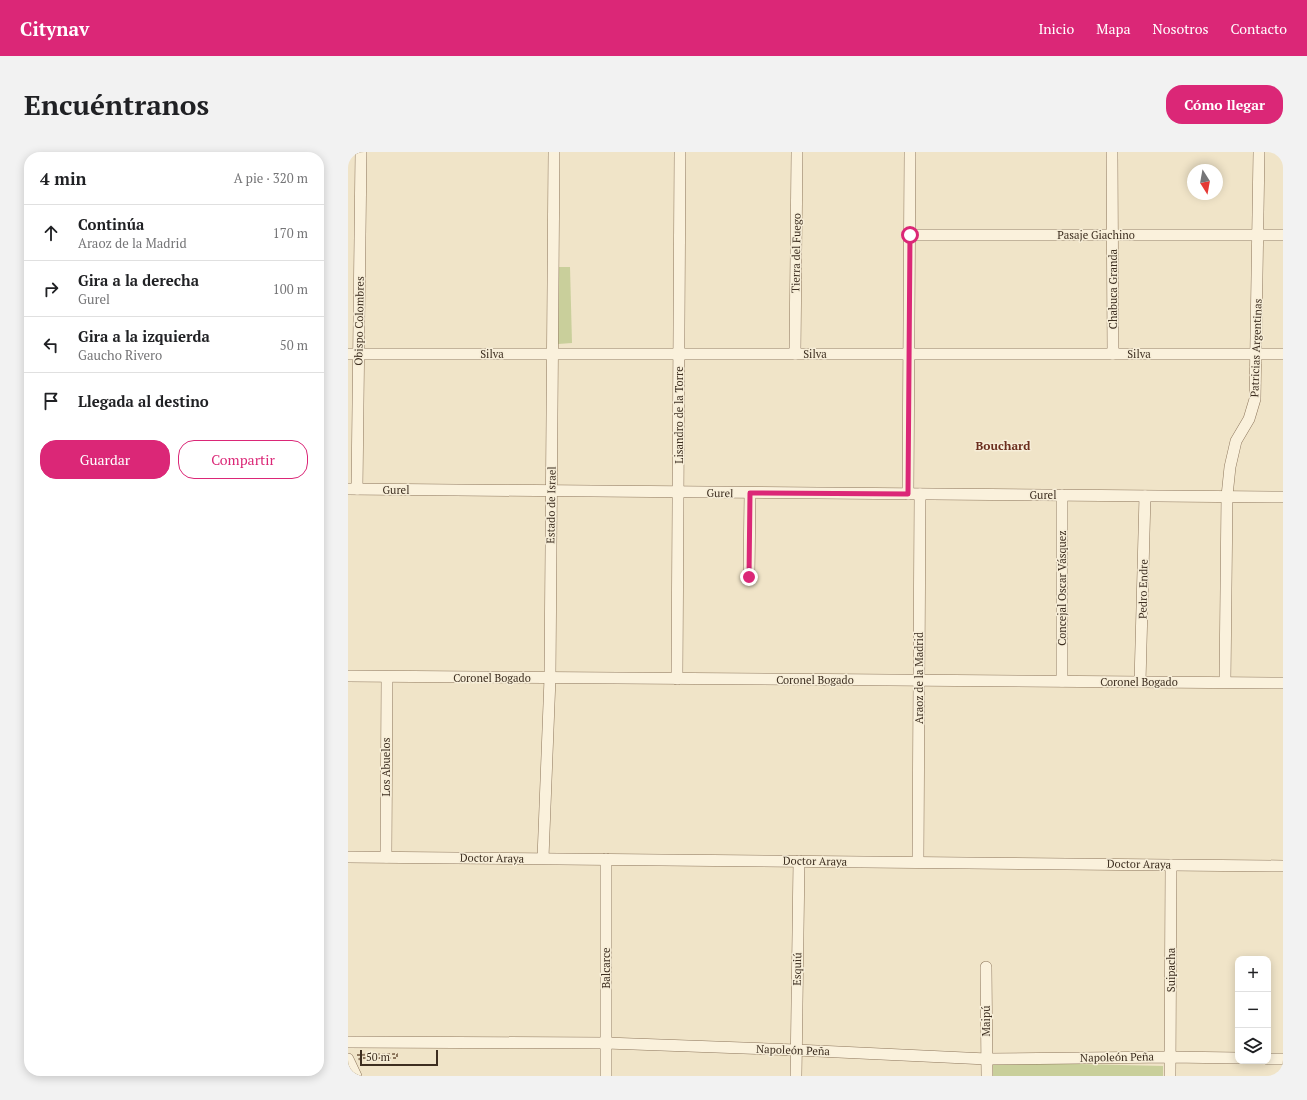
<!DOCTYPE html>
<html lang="es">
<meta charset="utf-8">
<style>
body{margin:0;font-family:"PT Serif",serif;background:#f2f2f2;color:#202124}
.controls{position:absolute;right:12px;bottom:12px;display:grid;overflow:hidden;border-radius:8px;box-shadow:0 2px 10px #0003}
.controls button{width:36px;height:36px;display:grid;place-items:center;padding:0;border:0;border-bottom:1px solid #e0e0e0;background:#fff;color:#202124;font:20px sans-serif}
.compass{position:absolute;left:839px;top:12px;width:36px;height:36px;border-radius:50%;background:#fff;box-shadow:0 2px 10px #0003;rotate:169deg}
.scale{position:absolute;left:12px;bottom:10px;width:78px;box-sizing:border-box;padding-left:4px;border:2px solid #3d2e20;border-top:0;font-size:11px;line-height:14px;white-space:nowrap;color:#3d2e20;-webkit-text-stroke:3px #f7eed8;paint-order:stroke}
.stop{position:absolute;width:12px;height:12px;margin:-9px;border:3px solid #db2777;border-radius:50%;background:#fff}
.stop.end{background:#db2777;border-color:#fff;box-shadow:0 1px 4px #0008}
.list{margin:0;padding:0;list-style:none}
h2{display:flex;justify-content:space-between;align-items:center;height:52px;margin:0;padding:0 16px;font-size:17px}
h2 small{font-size:13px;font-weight:400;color:#757577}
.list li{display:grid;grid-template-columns:26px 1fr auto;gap:12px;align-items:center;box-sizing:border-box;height:56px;padding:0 16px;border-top:1px solid #e0e0e0}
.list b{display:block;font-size:15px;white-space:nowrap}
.list p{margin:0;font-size:13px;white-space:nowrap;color:#757577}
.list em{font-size:13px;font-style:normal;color:#757577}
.actions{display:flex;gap:8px;padding:12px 16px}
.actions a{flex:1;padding:9px 0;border:1px solid #db2777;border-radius:16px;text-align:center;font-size:14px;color:#db2777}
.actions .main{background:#db2777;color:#fff}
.icon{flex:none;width:22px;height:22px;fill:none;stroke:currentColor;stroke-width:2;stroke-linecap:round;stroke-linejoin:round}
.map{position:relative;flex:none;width:935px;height:924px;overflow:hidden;border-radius:16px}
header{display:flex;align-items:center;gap:24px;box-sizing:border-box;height:56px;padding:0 20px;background:#db2777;color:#fff}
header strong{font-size:19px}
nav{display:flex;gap:22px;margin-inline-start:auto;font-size:14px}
.intro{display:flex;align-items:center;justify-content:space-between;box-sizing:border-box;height:96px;padding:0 24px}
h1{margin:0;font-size:28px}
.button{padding:10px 18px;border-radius:16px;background:#db2777;color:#fff;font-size:14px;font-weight:700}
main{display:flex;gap:24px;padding:0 24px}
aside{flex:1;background:#fff;border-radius:16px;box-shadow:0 2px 10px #0003}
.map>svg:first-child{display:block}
.green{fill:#c9cf9b}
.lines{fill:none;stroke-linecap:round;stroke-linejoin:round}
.minor-casing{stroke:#8d765c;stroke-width:12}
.path{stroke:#8d765c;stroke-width:2;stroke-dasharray:3 2;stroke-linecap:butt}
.minor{stroke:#faf1dc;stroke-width:11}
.route{stroke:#db2777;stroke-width:5}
.labels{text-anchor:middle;stroke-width:3;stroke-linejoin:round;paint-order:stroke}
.street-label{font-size:11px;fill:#3d2e20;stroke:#f7eed8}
.neighbourhood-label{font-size:12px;font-weight:bold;fill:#6b2e1e;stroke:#f7eed8}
</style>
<header>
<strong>Citynav</strong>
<nav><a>Inicio</a><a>Mapa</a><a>Nosotros</a><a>Contacto</a></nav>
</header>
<div class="intro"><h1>Encuéntranos</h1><a class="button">Cómo llegar</a></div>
<main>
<aside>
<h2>4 min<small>A pie · 320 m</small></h2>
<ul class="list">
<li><svg class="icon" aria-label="ahead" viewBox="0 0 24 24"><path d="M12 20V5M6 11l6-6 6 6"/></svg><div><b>Continúa</b><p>Araoz de la Madrid</p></div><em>170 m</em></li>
<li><svg class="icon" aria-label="right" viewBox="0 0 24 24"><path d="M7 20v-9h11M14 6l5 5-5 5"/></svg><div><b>Gira a la derecha</b><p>Gurel</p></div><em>100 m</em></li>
<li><svg class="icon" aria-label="left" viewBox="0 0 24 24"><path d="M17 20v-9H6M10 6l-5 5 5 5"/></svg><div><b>Gira a la izquierda</b><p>Gaucho Rivero</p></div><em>50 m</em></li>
<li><svg class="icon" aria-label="arrive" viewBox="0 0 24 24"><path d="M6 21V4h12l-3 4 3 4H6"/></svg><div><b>Llegada al destino</b></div></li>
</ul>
<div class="actions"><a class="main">Guardar</a><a>Compartir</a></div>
</aside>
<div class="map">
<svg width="935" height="924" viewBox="0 0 935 924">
<rect width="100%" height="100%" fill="#f0e4c8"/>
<g class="green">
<path d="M209 115H222L224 191 210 192Z"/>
<path d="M644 910 815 914V924H644Z"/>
</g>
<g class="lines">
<g class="minor-casing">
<g id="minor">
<path d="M764 0 765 202"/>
<path d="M562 83H935"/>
<path d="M0 202H935"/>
<path d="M447 202 449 0"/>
<path d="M0 337 935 345"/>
<path d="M9 337 13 0"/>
<path d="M560 342 562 0"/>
<path d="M401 425 402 341"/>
<path d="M0 524 935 531"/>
<path d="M329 527 332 0"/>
<path d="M714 529V343"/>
<path d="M792 530 797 344"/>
<path d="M877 530 879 344 882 315 888 289 901 267 907 247 911 0"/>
<path d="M0 705 935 714"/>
<path d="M38 705 39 525"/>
<path d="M195 706 202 526 206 0"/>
<path d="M258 707V924"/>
<path d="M570 710 572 342"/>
<path d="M638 815 639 924"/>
<path d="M0 890 258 891 448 898 639 907 822 905 890 906"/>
<path d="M0 907 8 924"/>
<path d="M920 907H935"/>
<path d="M448 924 451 709"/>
<path d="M822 924 823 713"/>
</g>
</g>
<path class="path" d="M9 903 49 902V906H13L10 908"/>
<use href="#minor" class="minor"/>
</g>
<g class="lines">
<path class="route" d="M401 425 402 341 560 342 562 83"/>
</g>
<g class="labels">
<g class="street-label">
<text x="748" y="87">Pasaje Giachino</text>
<text transform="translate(448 101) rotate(-89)" y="4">Tierra del Fuego</text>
<text transform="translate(765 137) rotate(-90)" y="4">Chabuca Granda</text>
<text transform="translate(11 169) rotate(-89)" y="4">Obispo Colombres</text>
<text transform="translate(908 196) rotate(-88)" y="4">Patricias Argentinas</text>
<text x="144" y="206">Silva</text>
<text x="467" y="206">Silva</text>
<text x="791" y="206">Silva</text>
<text transform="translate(331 263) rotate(-90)" y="4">Lisandro de la Torre</text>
<text x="48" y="342">Gurel</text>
<text transform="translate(372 341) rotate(1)" y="4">Gurel</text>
<text x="695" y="347">Gurel</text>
<text transform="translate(203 353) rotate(-89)" y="4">Estado de Israel</text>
<text transform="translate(714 436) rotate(-90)" y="4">Concejal Oscar Vásquez</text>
<text transform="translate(795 437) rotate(-89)" y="4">Pedro Endre</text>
<text x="144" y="530">Coronel Bogado</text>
<text transform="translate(571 526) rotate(-90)" y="4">Araoz de la Madrid</text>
<text x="467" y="532">Coronel Bogado</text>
<text x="791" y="534">Coronel Bogado</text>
<text transform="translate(38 615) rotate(-90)" y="4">Los Abuelos</text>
<text transform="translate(144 706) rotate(1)" y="4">Doctor Araya</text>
<text transform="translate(467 709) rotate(1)" y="4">Doctor Araya</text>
<text transform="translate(791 712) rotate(1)" y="4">Doctor Araya</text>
<text transform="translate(258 816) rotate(-90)" y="4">Balcarce</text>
<text transform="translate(449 817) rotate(-89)" y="4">Esquiú</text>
<text transform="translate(823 818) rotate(-90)" y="4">Suipacha</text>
<text transform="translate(638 869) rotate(-90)" y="4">Maipú</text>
<text transform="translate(445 898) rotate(2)" y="4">Napoleón Peña</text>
<text transform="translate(769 905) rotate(-1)" y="4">Napoleón Peña</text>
</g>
<g class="neighbourhood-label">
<text x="655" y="298">Bouchard</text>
</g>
</g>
</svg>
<div class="controls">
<button>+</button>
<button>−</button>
<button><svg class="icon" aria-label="layers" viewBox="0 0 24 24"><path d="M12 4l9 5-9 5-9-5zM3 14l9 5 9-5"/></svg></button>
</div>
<svg class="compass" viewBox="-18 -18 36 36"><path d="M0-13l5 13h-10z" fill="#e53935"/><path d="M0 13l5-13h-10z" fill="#757577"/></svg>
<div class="scale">50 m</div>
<div class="stop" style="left:562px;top:83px"></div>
<div class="stop end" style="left:401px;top:425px"></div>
</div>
</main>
